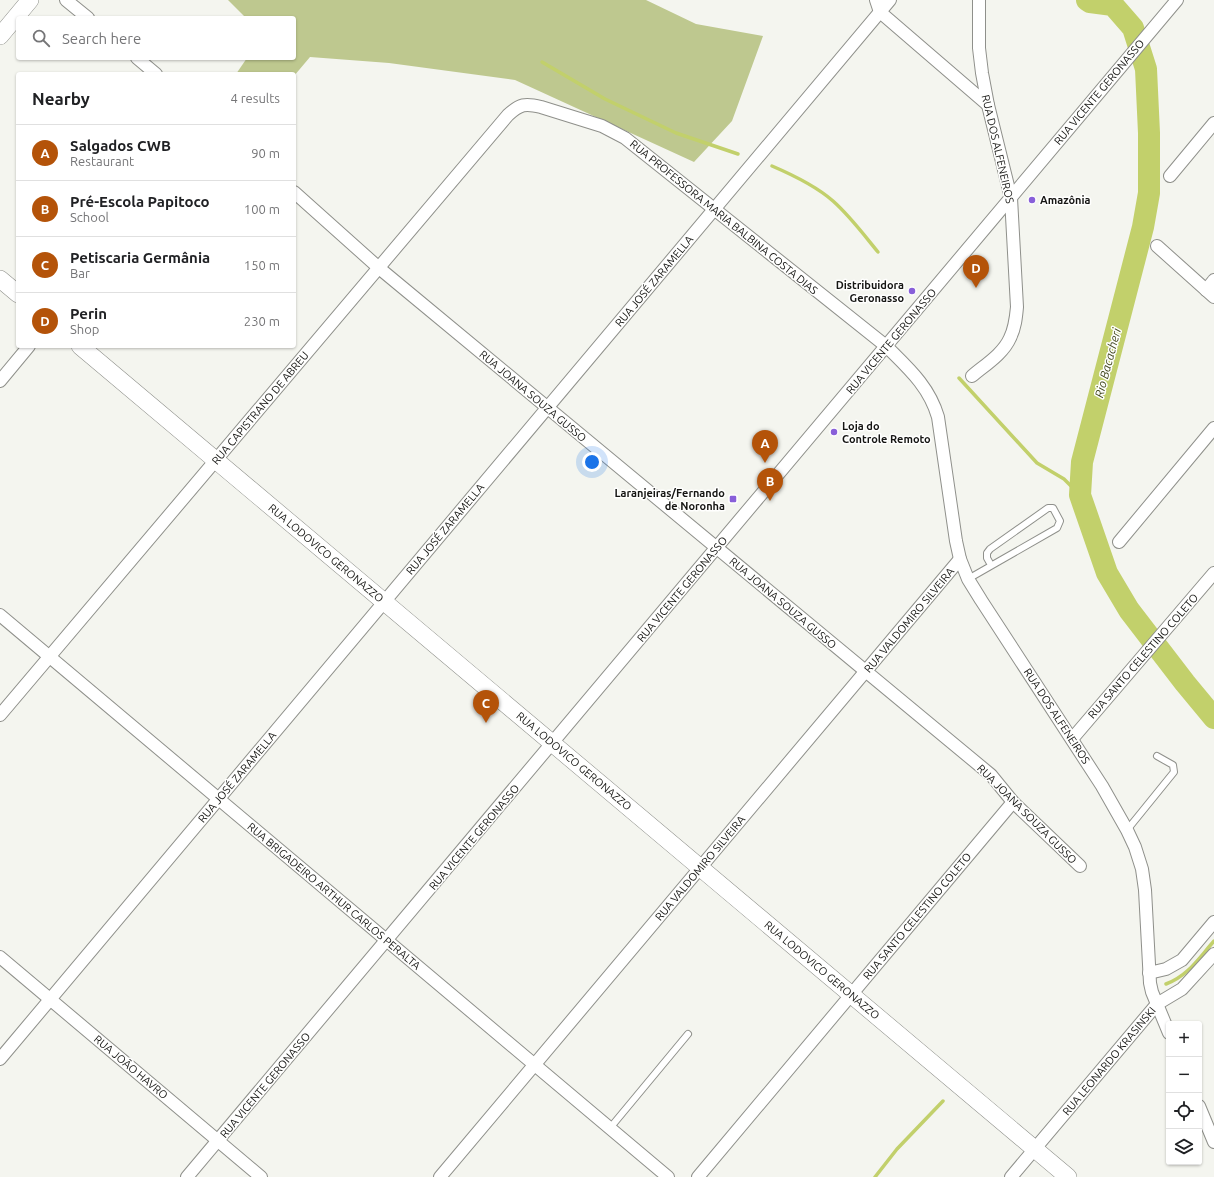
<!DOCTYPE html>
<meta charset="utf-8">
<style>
body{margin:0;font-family:Ubuntu,sans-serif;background:#f6f6f6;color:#202124}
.controls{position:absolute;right:12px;bottom:12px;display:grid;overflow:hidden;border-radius:4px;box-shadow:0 1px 3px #0004}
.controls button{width:36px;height:36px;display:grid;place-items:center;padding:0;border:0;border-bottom:1px solid #e0e0e0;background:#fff;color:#202124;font:20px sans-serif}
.you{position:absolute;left:592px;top:462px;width:14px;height:14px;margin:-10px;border:3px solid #fff;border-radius:50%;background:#1a73e8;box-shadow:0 0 0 6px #1a73e833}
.badge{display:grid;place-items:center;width:26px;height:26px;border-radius:50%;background:#b45309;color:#fff;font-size:13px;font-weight:700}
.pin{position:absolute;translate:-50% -33px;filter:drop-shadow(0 1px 2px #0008)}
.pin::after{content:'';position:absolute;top:21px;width:14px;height:12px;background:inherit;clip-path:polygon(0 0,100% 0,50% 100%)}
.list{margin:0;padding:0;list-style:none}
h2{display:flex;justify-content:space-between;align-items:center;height:52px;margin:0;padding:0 16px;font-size:17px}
h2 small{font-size:13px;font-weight:400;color:#757577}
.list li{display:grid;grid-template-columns:26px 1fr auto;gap:12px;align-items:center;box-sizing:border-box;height:56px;padding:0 16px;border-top:1px solid #e0e0e0}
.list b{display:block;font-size:15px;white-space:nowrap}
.list p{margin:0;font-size:13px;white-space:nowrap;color:#757577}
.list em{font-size:13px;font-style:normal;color:#757577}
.icon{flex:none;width:22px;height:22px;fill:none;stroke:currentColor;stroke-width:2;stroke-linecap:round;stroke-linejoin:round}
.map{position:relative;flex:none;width:1214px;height:1177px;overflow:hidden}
.search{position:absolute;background:#fff;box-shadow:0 1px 3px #0004;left:16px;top:16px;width:280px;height:44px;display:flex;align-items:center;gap:10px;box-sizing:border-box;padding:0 14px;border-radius:4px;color:#757577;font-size:15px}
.panel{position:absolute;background:#fff;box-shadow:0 1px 3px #0004;left:16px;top:72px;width:280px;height:276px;border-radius:4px}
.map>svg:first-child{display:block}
.green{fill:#bec88f}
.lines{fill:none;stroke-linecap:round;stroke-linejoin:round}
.stream{stroke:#c2d06b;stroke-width:3.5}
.river{stroke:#c2d06b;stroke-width:22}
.lane-casing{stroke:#8f908b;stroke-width:8}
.street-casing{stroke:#8f908b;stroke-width:14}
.secondary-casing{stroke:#8f908b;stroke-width:18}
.lane{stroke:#fff;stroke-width:6}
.street{stroke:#fff;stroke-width:12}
.secondary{stroke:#fff;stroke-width:17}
.poi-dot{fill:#885fd9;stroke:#fffffe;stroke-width:1.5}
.labels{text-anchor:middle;stroke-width:3;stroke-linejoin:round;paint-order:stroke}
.street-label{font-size:11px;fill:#151513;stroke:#fffffe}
.poi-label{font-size:11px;font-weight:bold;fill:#151513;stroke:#fffffe;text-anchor:start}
.water-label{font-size:12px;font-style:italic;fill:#444a20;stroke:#fffffe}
</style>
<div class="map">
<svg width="1214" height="1177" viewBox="0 0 1214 1177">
<rect width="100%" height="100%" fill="#f4f5ef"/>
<path class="green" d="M228 0H646L696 24 763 36 732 121 694 162 515 80 389 63 310 57 294 76V74H236L247 58H294V18H246Z"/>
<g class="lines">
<g class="stream">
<path d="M542 62 605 99 676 133 738 154"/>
<path d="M772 166C793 175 816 186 833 201 850 216 864 235 878 252"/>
<path d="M959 378 1037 463 1064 479 1080 495"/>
<path d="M1166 984C1188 976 1199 958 1214 941"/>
<path d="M875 1177 897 1149 943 1101"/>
</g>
<path class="river" d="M1087 0 1090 2 1113 5 1133 28 1146 69 1149 133V193L1143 227 1082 462 1080 495 1107 573 1129 610 1185 683 1214 718"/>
<g class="lane-casing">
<g id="lane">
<path d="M968 579 1057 528 1060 521 1053 508H1048L990 549 987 553V558L991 565"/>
<path d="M1127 830 1174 772 1173 765 1157 756"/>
<path d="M610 1128 688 1034"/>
</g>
</g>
<g class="street-casing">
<g id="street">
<path d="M66 0 88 18"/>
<path d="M876 0 880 12 988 105"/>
<path d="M137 58 156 74"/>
<path d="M1170 176 1214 123"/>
<path d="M294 192 379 268 991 775 1013 802 1080 866"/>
<path d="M1157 246 1214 297"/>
<path d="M1206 290 1214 280"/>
<path d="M972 376C985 365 1003 354 1010 338 1015 328 1016 318 1017 307L1011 198 988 105 982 73 979 48V0"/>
<path d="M0 381 29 346"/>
<path d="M1119 542 1214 428"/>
<path d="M0 615 668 1177"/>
<path d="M0 715 508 115C520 104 525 103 541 107L602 126 625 138 886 346C908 368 929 386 938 417L956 541 960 559 968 579 981 600 1102 786 1127 830 1135 847 1142 869 1145 890 1150 983 1152 992 1169 1033"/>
<path d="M1072 739 1214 573"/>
<path d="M0 957 261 1177"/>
<path d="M1149 973 1166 969 1182 960 1214 922"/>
<path d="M0 1059 890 0"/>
<path d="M1199 1106 1214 1142"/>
<path d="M187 1177 1177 0"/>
<path d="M440 1177 960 559"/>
<path d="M698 1177 1013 802"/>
<path d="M1011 1177 1157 1004 1182 989 1214 954"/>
</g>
</g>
<g class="secondary-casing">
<g id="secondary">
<path d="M0 36 30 0"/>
<path d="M0 279 18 294"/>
<path d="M80 346 1068 1177"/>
</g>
</g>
<use href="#lane" class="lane"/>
<use href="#street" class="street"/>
<use href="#secondary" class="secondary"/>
</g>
<g class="poi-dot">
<circle cx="1032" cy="200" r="4"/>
<circle cx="912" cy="291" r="4"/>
<circle cx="834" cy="432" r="4"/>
<rect x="729" y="495" width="8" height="8" rx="2"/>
</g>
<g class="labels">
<g class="street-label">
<text transform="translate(1099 92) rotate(-50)" y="4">RUA VICENTE GERONASSO</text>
<text transform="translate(998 149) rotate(77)" y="4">RUA DOS ALFENEIROS</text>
<text transform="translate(724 217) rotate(39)" y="4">RUA PROFESSORA MARIA BALBINA COSTA DIAS</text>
<text transform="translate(654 281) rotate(-50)" y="4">RUA JOSÉ ZARAMELLA</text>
<text transform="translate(891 341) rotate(-50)" y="4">RUA VICENTE GERONASSO</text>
<text transform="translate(533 396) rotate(40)" y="4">RUA JOANA SOUZA GUSSO</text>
<text transform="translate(260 408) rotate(-50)" y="4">RUA CAPISTRANO DE ABREU</text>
<text transform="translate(445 529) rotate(-50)" y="4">RUA JOSÉ ZARAMELLA</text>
<text transform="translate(326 553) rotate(40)" y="4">RUA LODOVICO GERONAZZO</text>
<text transform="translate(682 589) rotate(-50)" y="4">RUA VICENTE GERONASSO</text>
<text transform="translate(783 603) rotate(40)" y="4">RUA JOANA SOUZA GUSSO</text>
<text transform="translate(909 620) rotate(-50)" y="4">RUA VALDOMIRO SILVEIRA</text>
<text transform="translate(1143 656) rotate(-49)" y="4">RUA SANTO CELESTINO COLETO</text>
<text transform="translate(1057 716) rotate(57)" y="4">RUA DOS ALFENEIROS</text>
<text transform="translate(574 761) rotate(40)" y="4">RUA LODOVICO GERONAZZO</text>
<text transform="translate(237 777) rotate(-50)" y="4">RUA JOSÉ ZARAMELLA</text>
<text transform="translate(1027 814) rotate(45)" y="4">RUA JOANA SOUZA GUSSO</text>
<text transform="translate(474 837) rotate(-50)" y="4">RUA VICENTE GERONASSO</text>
<text transform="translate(700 868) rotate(-50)" y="4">RUA VALDOMIRO SILVEIRA</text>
<text transform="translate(334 896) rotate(40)" y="4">RUA BRIGADEIRO ARTHUR CARLOS PERALTA</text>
<text transform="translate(917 916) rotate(-50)" y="4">RUA SANTO CELESTINO COLETO</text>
<text transform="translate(822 970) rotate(40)" y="4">RUA LODOVICO GERONAZZO</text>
<text transform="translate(1109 1061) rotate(-50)" y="4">RUA LEONARDO KRASINSKI</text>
<text transform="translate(131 1067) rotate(40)" y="4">RUA JOÃO HAVRO</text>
<text transform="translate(265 1085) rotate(-50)" y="4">RUA VICENTE GERONASSO</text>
</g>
<g class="poi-label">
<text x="1040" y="204">Amazônia</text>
<text x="904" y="289" text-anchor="end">Distribuidora<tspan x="904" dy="13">Geronasso</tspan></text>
<text x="842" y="430">Loja do<tspan x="842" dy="13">Controle Remoto</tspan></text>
<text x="725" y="497" text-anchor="end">Laranjeiras/Fernando<tspan x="725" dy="13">de Noronha</tspan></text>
</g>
<g class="water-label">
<text transform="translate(1108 363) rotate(-75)" y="4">Rio Bacacheri</text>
</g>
</g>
</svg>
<div class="controls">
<button>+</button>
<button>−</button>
<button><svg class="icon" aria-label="locate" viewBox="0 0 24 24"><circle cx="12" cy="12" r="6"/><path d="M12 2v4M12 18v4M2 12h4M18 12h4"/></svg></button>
<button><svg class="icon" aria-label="layers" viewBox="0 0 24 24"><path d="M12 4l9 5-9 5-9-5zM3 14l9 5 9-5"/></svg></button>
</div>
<div class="you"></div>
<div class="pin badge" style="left:765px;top:463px">A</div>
<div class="pin badge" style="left:770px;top:501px">B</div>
<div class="pin badge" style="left:486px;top:723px">C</div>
<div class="pin badge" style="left:976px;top:288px">D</div>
<div class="search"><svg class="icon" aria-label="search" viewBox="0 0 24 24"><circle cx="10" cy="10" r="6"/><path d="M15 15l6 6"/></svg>Search here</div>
<section class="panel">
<h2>Nearby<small>4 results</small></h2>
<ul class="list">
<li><span class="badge">A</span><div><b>Salgados CWB</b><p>Restaurant</p></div><em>90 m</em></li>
<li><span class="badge">B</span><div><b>Pré-Escola Papitoco</b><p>School</p></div><em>100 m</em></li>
<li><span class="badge">C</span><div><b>Petiscaria Germânia</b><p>Bar</p></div><em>150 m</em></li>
<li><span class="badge">D</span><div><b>Perin</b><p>Shop</p></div><em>230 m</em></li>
</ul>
</section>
</div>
